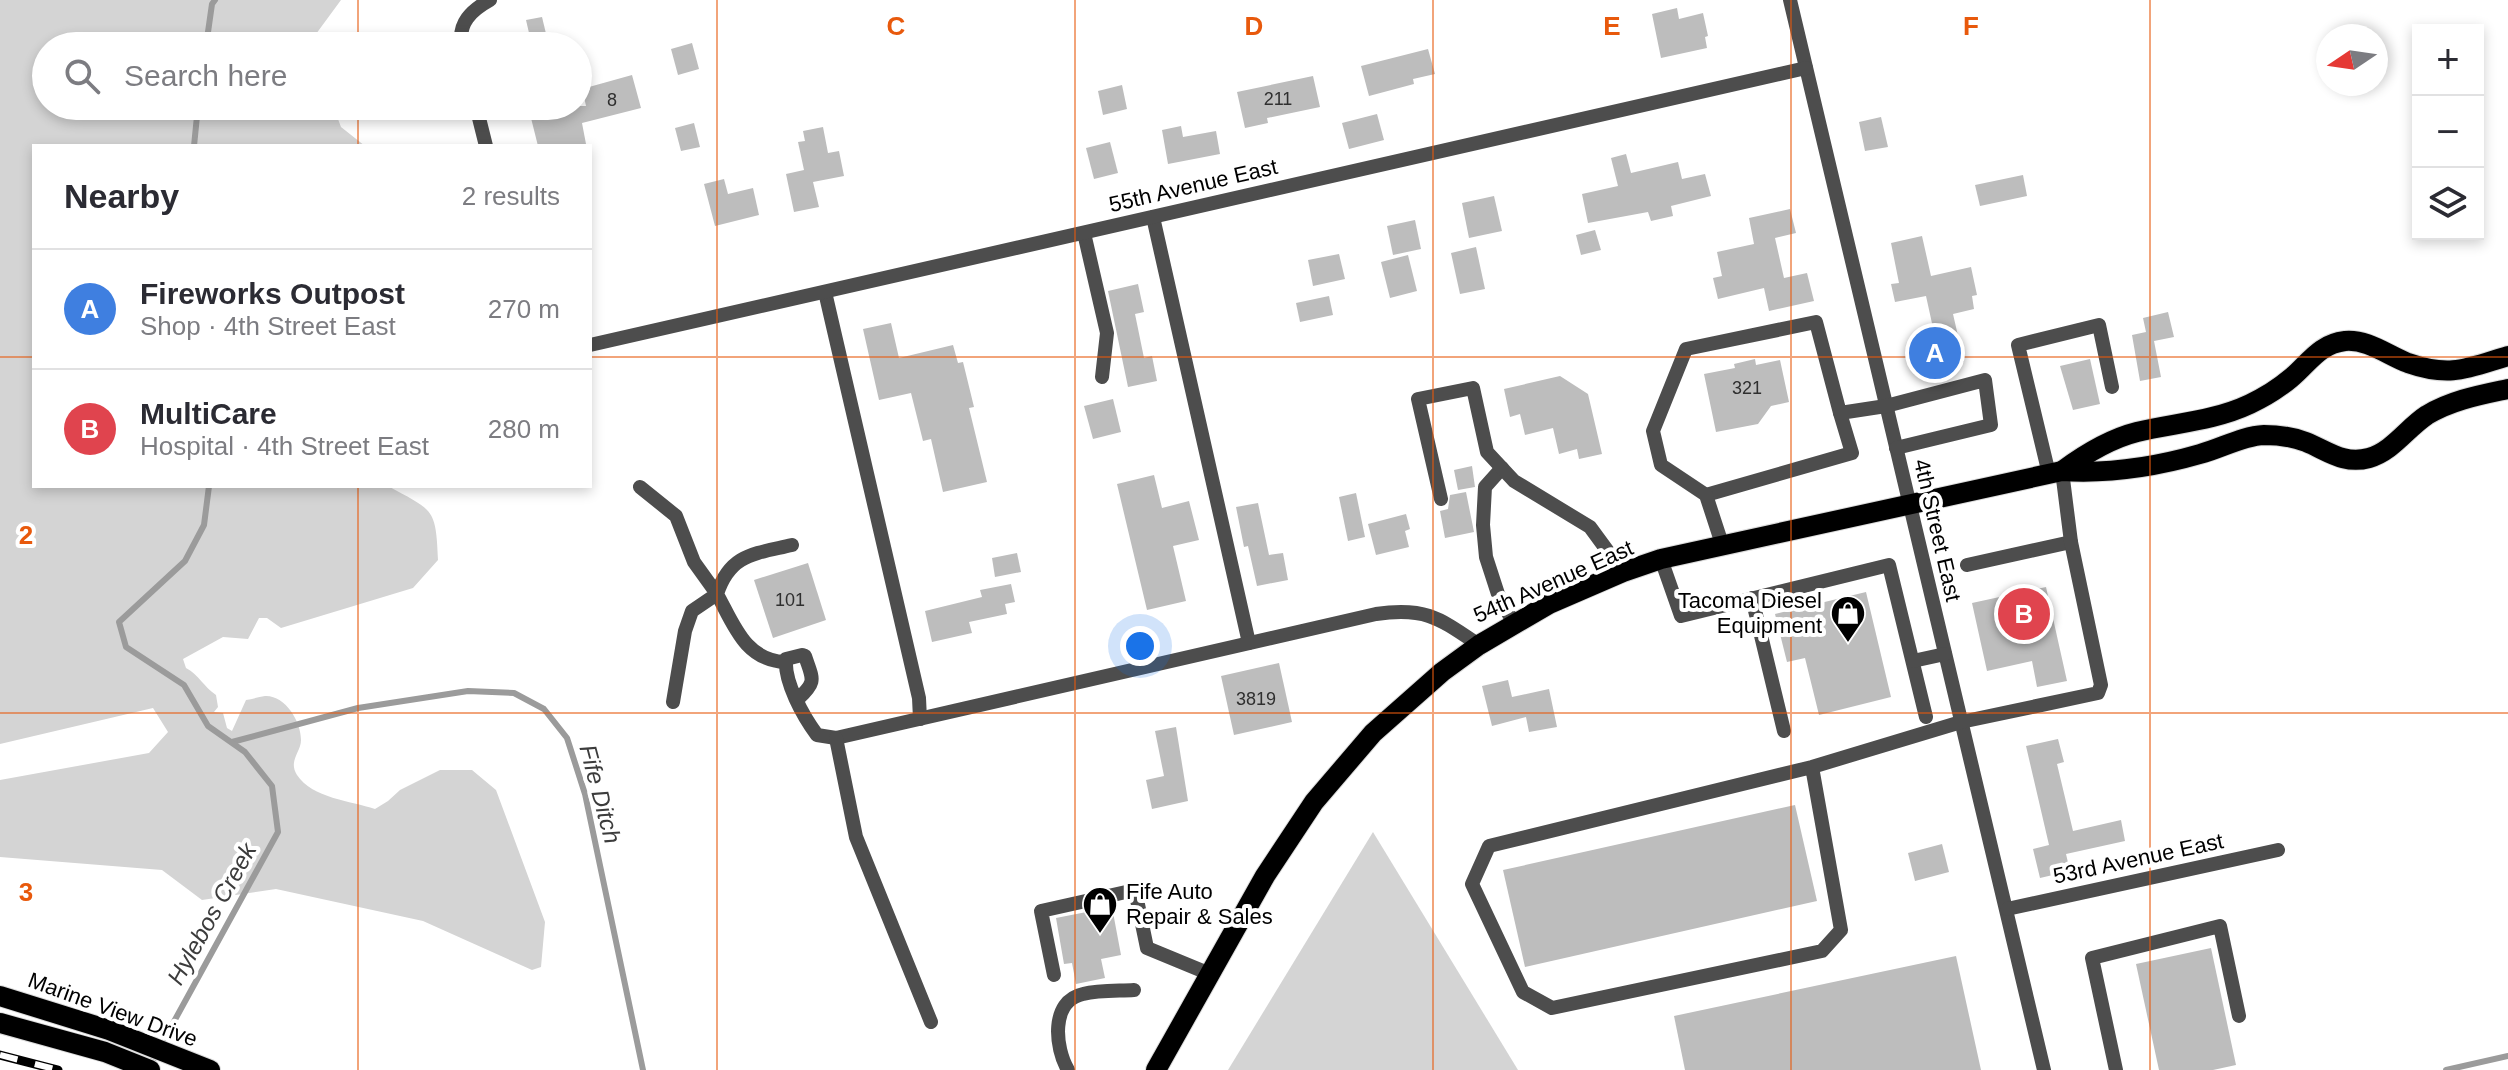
<!DOCTYPE html>
<meta charset="utf-8">
<style>
body{margin:0;font-family:Arial,sans-serif;background:#f7f7f7;color:#2b2b33}
.controls{position:absolute;right:24px;top:24px;display:grid;overflow:hidden;border-radius:0px;box-shadow:0 4px 12px #0003}
.controls button{width:72px;height:72px;display:grid;place-items:center;padding:0;border:0;border-bottom:2px solid #e1e1e2;background:#fff;color:#2b2b33;font:40px sans-serif}
.compass{position:absolute;left:2316px;top:24px;width:72px;height:72px;border-radius:50%;background:#fff;box-shadow:0 4px 12px #0003;rotate:257deg}
.you{position:absolute;left:1140px;top:646px;width:28px;height:28px;margin:-20px;border:6px solid #fff;border-radius:50%;background:#1a73e8;box-shadow:0 0 0 12px #1a73e833}
.badge{display:grid;place-items:center;width:52px;height:52px;border-radius:50%;background:#000;color:#fff;font-size:26px;font-weight:700}
.pin{position:absolute;translate:-50% -50%;border:4px solid #fff;box-shadow:0 2px 8px #0006}
.list{margin:0;padding:0;list-style:none}
h2{display:flex;justify-content:space-between;align-items:center;height:104px;margin:0;padding:0 32px;font-size:34px}
h2 small{font-size:26px;font-weight:400;color:#7c7c81}
.list li{display:grid;grid-template-columns:52px 1fr auto;gap:24px;align-items:center;box-sizing:border-box;height:120px;padding:0 32px;border-top:2px solid #e1e1e2}
.list b{display:block;font-size:30px;white-space:nowrap}
.list p{margin:0;font-size:26px;white-space:nowrap;color:#7c7c81}
.list em{font-size:26px;font-style:normal;color:#7c7c81}
.icon{flex:none;width:44px;height:44px;fill:none;stroke:currentColor;stroke-width:2;stroke-linecap:round;stroke-linejoin:round}
.map{position:relative;flex:none;width:2508px;height:1070px;overflow:hidden}
.search{position:absolute;background:#fff;box-shadow:0 4px 12px #0003;left:32px;top:32px;width:560px;height:88px;display:flex;align-items:center;gap:20px;box-sizing:border-box;padding:0 28px;border-radius:44px;color:#7c7c81;font-size:30px}
.panel{position:absolute;background:#fff;box-shadow:0 4px 12px #0003;left:32px;top:144px;width:560px;height:344px;border-radius:0px}
.map>svg:first-child{display:block}
.green{fill:#d4d4d4}
.lines{fill:none;stroke-linecap:round;stroke-linejoin:round}
.stream{stroke:#9b9b9b;stroke-width:6}
.building{fill:#bdbdbd}
.major-casing{stroke:#dbdbdb;stroke-width:22}
.minor{stroke:#4d4d4d;stroke-width:14}
.major{stroke:#000;stroke-width:20}
.rail-casing{stroke:#000;stroke-width:9}
.rail{stroke:#fff;stroke-width:6;stroke-dasharray:18;stroke-linecap:butt}
.grid{fill:none;stroke:#e8590c;stroke-width:2;stroke-opacity:0.55}
.labels{text-anchor:middle;stroke-width:8;stroke-linejoin:round;paint-order:stroke}
.number-label{font-size:18px;fill:#2f2f2f}
.street-label{font-size:22px;fill:#000;stroke:#fff}
.poi-label{font-size:22px;fill:#000;stroke:#fff;text-anchor:end}
.water-label{font-size:24px;font-style:italic;fill:#3c3c3c;stroke:#fff}
.grid-label{font-size:26px;text-anchor:middle;font-weight:bold;fill:#e8590c;stroke:#fff;stroke-width:8;stroke-linejoin:round;paint-order:stroke}
</style>
<div class="map">
<svg width="2508" height="1070" viewBox="0 0 2508 1070">
<rect width="100%" height="100%" fill="#fff"/>
<g class="green">
<path d="M0 0H341L316 34 318 46H46V106H333L341 127 365 146H34V486H388C433 511 436 507 438 560L413 588 281 628 267 618H259L248 639 223 637 183 659 186 668C199 675 204 687 216 695L218 707 214 712 223 713 227 728 232 731 246 700C252 699 259 697 265 696 285 695 301 721 301 740 301 752 288 761 297 775 312 798 351 801 375 809L388 801 400 790 440 770H472L496 790 545 922 541 967 532 970 423 921 276 889 202 900 162 870 0 857V780L149 753 168 732 153 708 0 744Z"/>
<path d="M1373 832 1518 1070H1228Z"/>
</g>
<g class="lines">
<g class="stream">
<path d="M206 46 212 4 215 0"/>
<path d="M194 146 198 106"/>
<path d="M232 742 358 708 468 691 514 693 544 709 567 738 585 794 643 1070"/>
<path d="M149 1067 278 832 272 786 245 752 208 726 184 685 126 647 119 622 185 561 204 525 209 486"/>
<path d="M2446 1070 2508 1056"/>
</g>
</g>
<g class="building">
<path d="M1677 8 1679 19 1703 13 1708 36 1705 37 1707 48 1661 58 1652 14Z"/>
<path d="M542 17 549 46H532L526 20Z"/>
<path d="M692 43 699 69 678 75 671 49Z"/>
<path d="M1428 49 1435 74 1413 79 1414 84 1369 96 1361 66Z"/>
<path d="M632 75 641 108 582 123 586 144 538 146 528 106H586L583 92 590 90 589 87Z"/>
<path d="M1313 76 1320 107 1267 118 1268 123 1245 128 1237 92Z"/>
<path d="M1122 85 1127 109 1103 115 1098 91Z"/>
<path d="M1377 114 1384 140 1349 149 1342 123Z"/>
<path d="M1881 117 1888 147 1865 151 1859 122Z"/>
<path d="M694 123 700 147 681 151 675 128Z"/>
<path d="M1181 126 1183 137 1216 131 1220 154 1168 164 1162 130Z"/>
<path d="M823 127 828 153 839 151 844 176 813 182 819 207 794 212 786 174 804 170 798 142 805 141 803 131Z"/>
<path d="M1110 142 1118 173 1094 179 1086 148Z"/>
<path d="M1626 154 1631 173 1678 162 1682 179 1705 174 1711 196 1671 206 1673 216 1651 221 1648 212 1588 223 1582 194 1618 186 1611 158Z"/>
<path d="M2023 175 2027 196 1980 206 1975 185Z"/>
<path d="M724 179 728 194 753 188 759 215 715 226 704 184Z"/>
<path d="M1494 196 1502 231 1469 238 1462 203Z"/>
<path d="M1790 209 1796 233 1775 238 1784 278 1807 273 1814 301 1769 311 1764 288 1718 299 1713 278 1722 276 1717 252 1754 244 1749 218Z"/>
<path d="M1415 220 1421 249 1393 255 1387 226Z"/>
<path d="M1595 230 1601 250 1581 255 1576 235Z"/>
<path d="M1922 236 1931 276 1971 267 1977 295 1972 296 1974 309 1953 314 1964 362 1914 375 1907 343 1935 337 1926 296 1895 302 1891 284 1899 283 1891 243Z"/>
<path d="M1476 247 1485 289 1460 294 1451 253Z"/>
<path d="M1339 254 1345 279 1313 286 1308 260Z"/>
<path d="M1408 255 1417 291 1390 298 1381 262Z"/>
<path d="M1138 284 1144 312 1135 314 1144 358 1152 356 1157 381 1128 387 1108 291Z"/>
<path d="M1329 296 1333 315 1300 322 1296 303Z"/>
<path d="M2168 312 2174 337 2154 341 2161 377 2140 381 2132 335 2146 332 2143 318Z"/>
<path d="M891 323 899 358 953 345 958 363 963 362 974 407 969 408 987 482 943 492 931 439 923 441 911 393 879 400 863 329Z"/>
<path d="M1755 359 1756 365 1780 360 1789 402 1771 406 1758 424 1716 432 1704 374 1735 368 1734 364Z"/>
<path d="M2090 359 2100 404 2073 410 2060 366Z"/>
<path d="M1560 376 1588 394 1602 454 1579 459 1577 449 1559 454 1553 428 1525 435 1520 414 1510 417 1504 389Z"/>
<path d="M1113 399 1121 432 1093 439 1084 406Z"/>
<path d="M1472 466 1475 487 1458 490 1454 470Z"/>
<path d="M1154 475 1162 508 1189 501 1199 540 1173 546 1186 601 1147 610 1117 484Z"/>
<path d="M1466 492 1474 532 1445 538 1440 511 1448 509 1450 495Z"/>
<path d="M1356 493 1365 537 1348 541 1339 497Z"/>
<path d="M1258 503 1269 555 1283 553 1288 580 1257 586 1248 546 1244 547 1236 507Z"/>
<path d="M1406 514 1410 529 1405 531 1409 547 1376 555 1368 524Z"/>
<path d="M1017 553 1021 572 995 577 992 558Z"/>
<path d="M808 563 826 620 773 638 754 580Z"/>
<path d="M1011 584 1015 602 1005 604 1007 614 969 622 972 633 932 642 925 611 982 597 980 590Z"/>
<path d="M2046 587 2067 681 2037 687 2032 661 1987 671 1972 603Z"/>
<path d="M1866 592 1891 697 1819 715 1805 658 1787 662 1775 614Z"/>
<path d="M1279 663 1292 722 1234 735 1221 676Z"/>
<path d="M1508 680 1512 697 1549 689 1557 727 1529 732 1526 717 1492 726 1482 686Z"/>
<path d="M1176 727 1188 801 1152 809 1146 780 1164 776 1155 731Z"/>
<path d="M2058 739 2064 762 2057 764 2073 831 2121 820 2125 841 2066 854 2070 871 2040 878 2033 849 2049 845 2026 746Z"/>
<path d="M1795 805 1817 901 1525 967 1503 870Z"/>
<path d="M1942 844 1949 872 1915 881 1908 853Z"/>
<path d="M1112 907 1121 955 1101 959 1105 978 1076 984 1072 963 1064 964 1056 918Z"/>
<path d="M2211 948 2236 1065 2213 1070H2159L2136 964Z"/>
<path d="M1956 956 1981 1070H1685L1674 1016Z"/>
</g>
<g class="lines">
<g class="major-casing">
<g id="major">
<path d="M2062 471C2085 454 2109 439 2137 432 2175 423 2214 421 2250 404 2265 397 2278 389 2291 378 2309 363 2319 344 2345 341 2368 339 2387 355 2408 363 2451 378 2468 368 2508 356"/>
<path d="M0 996 109 1030 210 1070"/>
<path d="M0 1023 105 1052 150 1070"/>
<path d="M1156 1070 1265 876 1314 802 1373 733 1442 672 1479 645 1549 604 1623 572 1661 559 2062 471C2109 474 2155 467 2200 454 2222 448 2242 436 2264 435 2278 435 2293 437 2306 442 2328 451 2344 465 2369 458 2393 451 2407 428 2427 415 2452 400 2480 395 2508 389"/>
</g>
</g>
<g class="minor">
<path d="M1790 0 2044 1070"/>
<path d="M462 46C457 23 472 10 490 0"/>
<path d="M476 106 486 146"/>
<path d="M1153 217 1249 643"/>
<path d="M1084 233 1107 333 1102 377"/>
<path d="M825 292 919 698 920 719"/>
<path d="M590 345 1806 68"/>
<path d="M1502 468 1485 487 1483 525 1486 557 1498 594 1514 624"/>
<path d="M2049 474 2018 345 2099 325 2112 387"/>
<path d="M640 487 676 516 694 562 717 594 692 611 685 631 673 702"/>
<path d="M1706 495 1852 453 1840 413"/>
<path d="M1441 499 1418 399 1473 388 1487 452 1514 481 1590 527 1623 572"/>
<path d="M1722 544 1706 495 1661 465 1653 431 1686 349 1816 322 1840 413 1886 406 1985 380 1991 425 1896 448"/>
<path d="M1661 559 1681 616 1889 565 1926 717"/>
<path d="M1967 565 2071 542"/>
<path d="M1752 598 1784 731"/>
<path d="M1913 661 1945 654"/>
<path d="M785 662C745 660 734 625 717 594 730 554 754 554 792 545"/>
<path d="M798 699C817 681 813 680 805 656L802 655 786 659C784 682 803 716 817 735L836 738 1376 614C1426 607 1439 618 1479 645"/>
<path d="M836 738 856 837 931 1022"/>
<path d="M1812 767 1841 930 1822 951 1552 1008 1523 992 1472 884 1489 846 1812 767 1961 722 2098 693 2101 685 2071 542 2062 471"/>
<path d="M2007 909 2278 850"/>
<path d="M1054 975 1041 911 1135 890 1147 948 1210 974"/>
<path d="M1068 1070C1055 1048 1050 1001 1083 994 1099 990 1118 991 1134 990"/>
<path d="M2116 1070 2092 958 2220 926 2239 1016"/>
</g>
<use href="#major" class="major"/>
<g class="rail-casing">
<path id="rail" d="M0 1055 58 1070"/>
</g>
<use href="#rail" class="rail"/>
</g>
<path class="grid" d="M358 0V46M717 0V1070M1075 0V1070M1433 0V1070M1791 0V1070M2150 0V1070M358 106V146M0 357H34M590 357H2508M358 486V1070M0 713H2508"/>
<defs>
<g id="shop-pin" transform="scale(1.8)"><path d="M0 17L-7.5 6A9.5 9.5 0 1 1 7.5 6Z" fill="#000" stroke="#fff"/><path d="M-5-2.5h2.3a2.7 3.5 0 0 1 5.4 0H5L5.5 6h-11ZM-1.5-2.5h3a1.5 2.3 0 0 0-3 0Z" fill="#fff"/></g>
</defs>
<g fill-rule="evenodd">
<use href="#shop-pin" x="1848" y="613"/>
<use href="#shop-pin" x="1100" y="904"/>
</g>
<g class="labels">
<g class="number-label">
<text x="1278" y="105">211</text>
<text x="612" y="106">8</text>
<text x="1747" y="394">321</text>
<text x="790" y="606">101</text>
<text x="1256" y="705">3819</text>
</g>
<g class="street-label">
<text transform="translate(1193 185) rotate(-13)" y="8">55th Avenue East</text>
<text transform="translate(1938 530) rotate(77)" y="8">4th Street East</text>
<text transform="translate(1553 581) rotate(-24)" y="8">54th Avenue East</text>
<text transform="translate(2138 858) rotate(-12)" y="8">53rd Avenue East</text>
<text transform="translate(113 1009) rotate(20)" y="8">Marine View Drive</text>
</g>
<g class="poi-label">
<text x="1822" y="608">Tacoma Diesel<tspan x="1822" dy="25">Equipment</tspan></text>
<text x="1126" y="899" text-anchor="start">Fife Auto<tspan x="1126" dy="25">Repair &amp; Sales</tspan></text>
</g>
<g class="water-label">
<text transform="translate(600 794) rotate(75)" y="8">Fife Ditch</text>
<text transform="translate(212 914) rotate(-61)" y="8">Hylebos Creek</text>
</g>
</g>
<g class="grid-label">
<text x="896" y="35">C</text>
<text x="1254" y="35">D</text>
<text x="1612" y="35">E</text>
<text x="1971" y="35">F</text>
<text x="26" y="544">2</text>
<text x="26" y="901">3</text>
</g>
</svg>
<div class="controls">
<button>+</button>
<button>−</button>
<button><svg class="icon" aria-label="layers" viewBox="0 0 24 24"><path d="M12 4l9 5-9 5-9-5zM3 14l9 5 9-5"/></svg></button>
</div>
<svg class="compass" viewBox="-18 -18 36 36"><path d="M0-13l5 13h-10z" fill="#e53935"/><path d="M0 13l5-13h-10z" fill="#7c7c81"/></svg>
<div class="you"></div>
<div class="pin badge" style="left:1935px;top:353px;background:#3f7fe0">A</div>
<div class="pin badge" style="left:2024px;top:614px;background:#e0444e">B</div>
<div class="search"><svg class="icon" aria-label="search" viewBox="0 0 24 24"><circle cx="10" cy="10" r="6"/><path d="M15 15l6 6"/></svg>Search here</div>
<section class="panel">
<h2>Nearby<small>2 results</small></h2>
<ul class="list">
<li><span class="badge" style="background:#3f7fe0">A</span><div><b>Fireworks Outpost</b><p>Shop · 4th Street East</p></div><em>270 m</em></li>
<li><span class="badge" style="background:#e0444e">B</span><div><b>MultiCare</b><p>Hospital · 4th Street East</p></div><em>280 m</em></li>
</ul>
</section>
</div>
